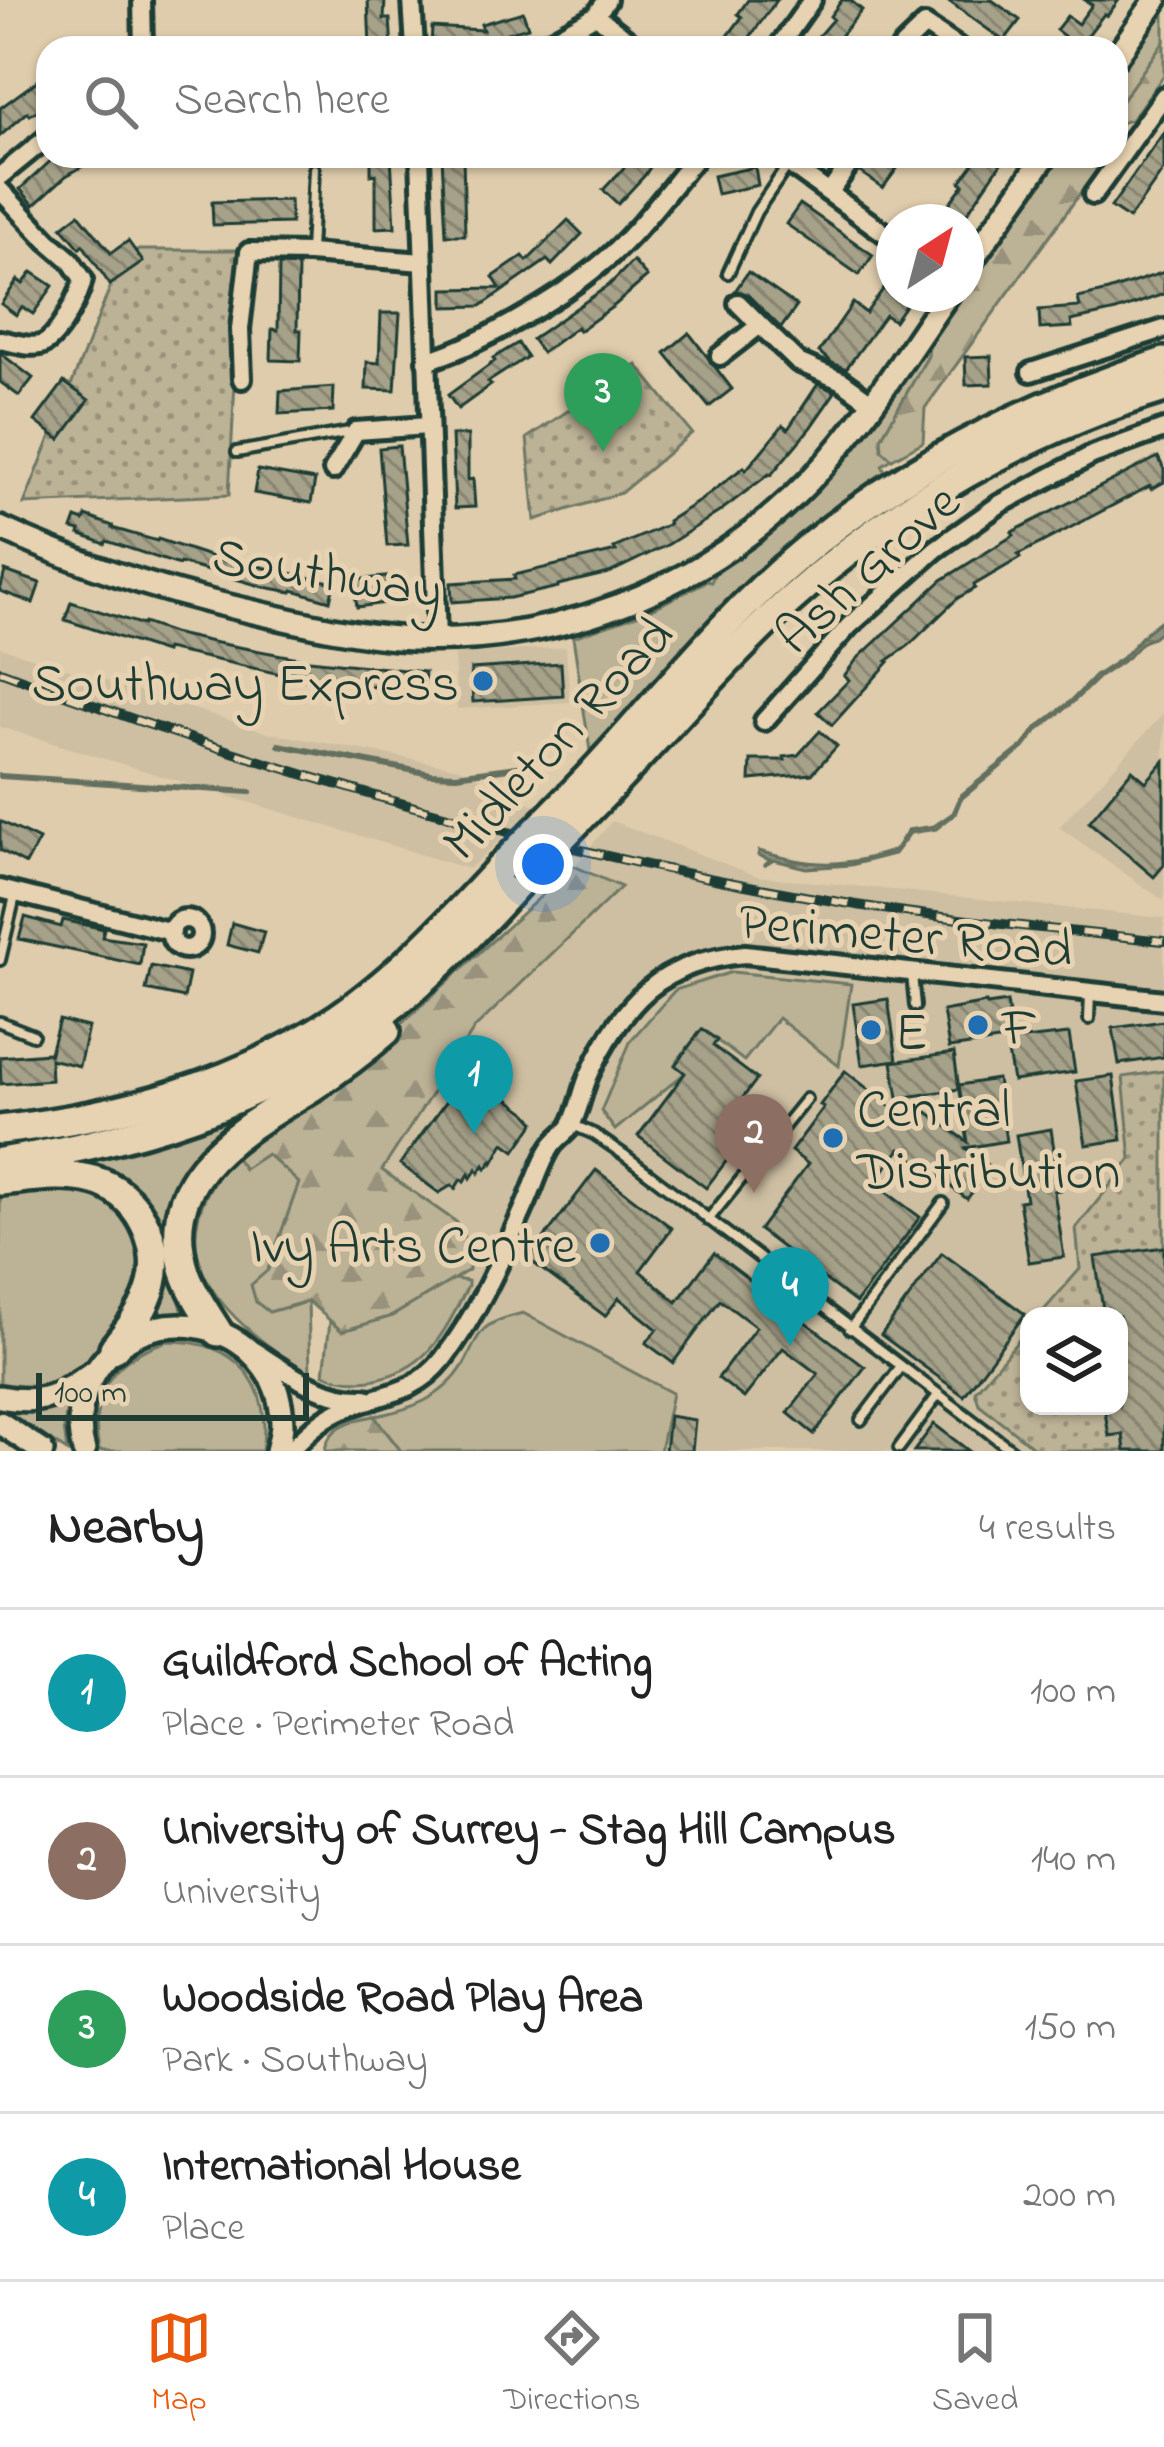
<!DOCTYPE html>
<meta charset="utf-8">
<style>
body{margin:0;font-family:"Indie Flower",sans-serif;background:#f6f6f6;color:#222}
.controls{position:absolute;right:36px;bottom:36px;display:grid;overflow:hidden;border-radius:24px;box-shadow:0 3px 9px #0004}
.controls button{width:108px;height:108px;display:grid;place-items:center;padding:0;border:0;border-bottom:3px solid #e0e0e0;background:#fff;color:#222;font:60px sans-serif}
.compass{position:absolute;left:876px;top:204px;width:108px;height:108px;border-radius:50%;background:#fff;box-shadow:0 3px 9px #0004;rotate:36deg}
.scale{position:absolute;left:36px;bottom:30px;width:273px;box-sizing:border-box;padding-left:12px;border:6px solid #1f3d34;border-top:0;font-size:33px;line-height:42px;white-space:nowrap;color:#1f3d34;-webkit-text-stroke:9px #e7d2b1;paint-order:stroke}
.you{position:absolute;left:543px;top:864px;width:42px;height:42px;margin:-30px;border:9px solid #fff;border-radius:50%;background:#1a73e8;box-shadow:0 0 0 18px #1a73e833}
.badge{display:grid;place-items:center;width:78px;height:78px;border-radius:50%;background:#ea580c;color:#fff;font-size:39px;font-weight:700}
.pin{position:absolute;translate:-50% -99px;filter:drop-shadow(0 3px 6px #0008)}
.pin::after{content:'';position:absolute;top:63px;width:42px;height:36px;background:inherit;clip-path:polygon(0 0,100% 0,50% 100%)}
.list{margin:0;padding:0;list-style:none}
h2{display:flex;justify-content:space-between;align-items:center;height:156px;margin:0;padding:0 48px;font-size:51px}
h2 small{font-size:39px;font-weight:400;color:#767676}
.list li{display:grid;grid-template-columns:78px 1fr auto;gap:36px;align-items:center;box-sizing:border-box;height:168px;padding:0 48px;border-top:3px solid #e0e0e0}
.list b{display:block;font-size:45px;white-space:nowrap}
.list p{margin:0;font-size:39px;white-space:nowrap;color:#767676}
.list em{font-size:39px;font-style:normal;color:#767676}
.icon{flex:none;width:66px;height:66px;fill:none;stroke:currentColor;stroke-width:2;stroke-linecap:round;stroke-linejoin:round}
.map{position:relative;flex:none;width:1164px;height:1451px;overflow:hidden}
.search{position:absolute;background:#fff;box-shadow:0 3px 9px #0004;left:36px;right:36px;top:36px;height:132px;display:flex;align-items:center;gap:30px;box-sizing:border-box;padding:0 42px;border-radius:36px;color:#767676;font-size:45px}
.sheet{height:828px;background:#fff}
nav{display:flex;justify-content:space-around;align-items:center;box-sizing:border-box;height:168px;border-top:3px solid #e0e0e0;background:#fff;font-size:33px;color:#767676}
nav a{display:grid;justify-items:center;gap:6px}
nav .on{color:#ea580c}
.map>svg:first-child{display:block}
.built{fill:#cebfa2;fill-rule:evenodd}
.green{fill:#bcb296;stroke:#6e7865;stroke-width:3}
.forest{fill:url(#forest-firs);stroke:#6e7865;stroke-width:3}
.park{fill:url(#park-dots);stroke:#6e7865;stroke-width:3}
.water{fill:url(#water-rules);stroke:#636f5f;stroke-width:3}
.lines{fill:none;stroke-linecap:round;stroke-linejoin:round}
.stream{stroke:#636f5f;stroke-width:6}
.building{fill:url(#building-back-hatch);stroke:#1f3d34;stroke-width:3}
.service-casing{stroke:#1f3d34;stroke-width:16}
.minor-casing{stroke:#1f3d34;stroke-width:26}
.tertiary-casing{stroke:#1f3d34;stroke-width:30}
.trunk-casing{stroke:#1f3d34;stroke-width:36}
.service{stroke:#e7d2b1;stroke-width:8}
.minor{stroke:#e7d2b1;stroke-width:16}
.tertiary{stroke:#e7d2b1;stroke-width:21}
.trunk{stroke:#e7d2b1;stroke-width:27}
.rail-casing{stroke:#1f3d34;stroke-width:10}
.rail{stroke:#e7d2b1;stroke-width:6;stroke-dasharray:18;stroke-linecap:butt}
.trunk-bridge-casing{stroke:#1f3d34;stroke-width:36;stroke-linecap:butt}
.trunk-bridge{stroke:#e7d2b1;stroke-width:27}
.poi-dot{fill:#1f6fb2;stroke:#e7d2b1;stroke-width:4.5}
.labels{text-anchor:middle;stroke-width:10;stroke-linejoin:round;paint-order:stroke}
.street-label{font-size:54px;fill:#1f3d34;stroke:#e7d2b1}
.poi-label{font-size:54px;fill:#1f3d34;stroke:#e7d2b1;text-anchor:start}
</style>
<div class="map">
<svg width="1164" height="1451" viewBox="0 0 1164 1451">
<defs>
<pattern id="forest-firs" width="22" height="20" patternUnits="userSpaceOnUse" patternTransform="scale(3)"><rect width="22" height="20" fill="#bcb296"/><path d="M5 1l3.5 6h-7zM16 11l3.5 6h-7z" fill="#98927b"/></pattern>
<pattern id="park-dots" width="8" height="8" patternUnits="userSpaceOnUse" patternTransform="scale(3)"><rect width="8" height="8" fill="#bcb296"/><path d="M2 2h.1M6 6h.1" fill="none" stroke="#98927b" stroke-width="1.8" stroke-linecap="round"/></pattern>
<pattern id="water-rules" width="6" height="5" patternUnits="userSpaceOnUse" patternTransform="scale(3)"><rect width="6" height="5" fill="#90917b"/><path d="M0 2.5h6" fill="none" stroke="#757866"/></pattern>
<pattern id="building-back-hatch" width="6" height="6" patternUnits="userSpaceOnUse" patternTransform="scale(3)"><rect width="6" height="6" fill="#a6a189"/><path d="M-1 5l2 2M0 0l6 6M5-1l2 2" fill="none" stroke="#878471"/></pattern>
</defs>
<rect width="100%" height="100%" fill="#dfccac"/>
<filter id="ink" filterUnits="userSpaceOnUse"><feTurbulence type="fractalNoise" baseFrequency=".00833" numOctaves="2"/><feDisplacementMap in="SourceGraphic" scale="24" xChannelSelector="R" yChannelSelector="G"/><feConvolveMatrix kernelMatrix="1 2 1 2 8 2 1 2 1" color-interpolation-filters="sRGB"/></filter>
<g filter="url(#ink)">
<g class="built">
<path d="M0 647 266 732 460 768 537 806 469 869 0 727Z"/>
<path d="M566 647 570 702 457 709 454 655Z"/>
<path d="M1164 713V901L1059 827Z"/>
<path d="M612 821 757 876 1164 918V1451H330L334 1379 317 1222 475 1028 620 888 575 865ZM1029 1316H1119V1406H1029Z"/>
</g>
<g class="green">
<path d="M1164 10V41L1116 109V77Z"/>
<path d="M929 343 928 356 881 438 882 450 892 459 882 465 887 475 773 561 737 594 590 751 573 637 648 611 707 581 711 582 715 573 760 541 831 473Z"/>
<path d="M732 972 851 984 839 1066 778 1018 744 1061 702 1029 675 1064 685 1073 615 1130 601 1111 631 1040 675 990Z"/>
<path d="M224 1117 228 1124C157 1187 156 1226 183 1312L149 1316C155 1302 165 1285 167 1270 168 1264 166 1257 165 1251 160 1199 135 1180 87 1165L86 1157Z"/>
<path d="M266 1153 299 1183 268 1270 287 1308 308 1301 310 1374C224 1320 147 1252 234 1155Z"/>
<path d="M40 1184 101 1192 132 1218 144 1269 137 1294 121 1318 85 1362 66 1380 29 1394 0 1387V1190Z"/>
<path d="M454 1279 468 1281V1286C444 1333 428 1371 370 1380 354 1382 339 1381 324 1374L330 1321 342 1331 392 1316Z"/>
<path d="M523 1313 672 1393 660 1451H401L374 1416C410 1410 443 1398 463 1366 471 1354 475 1335 488 1326 497 1319 512 1316 523 1313Z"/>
<path d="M168 1341C237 1341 273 1383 262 1451H99C88 1393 113 1357 168 1341Z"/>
<path d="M68 1400 64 1428 67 1451 0 1409V1407C25 1411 44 1411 68 1400Z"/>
</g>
<g class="forest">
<path d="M1164 41V75L1131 120 1116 124V109Z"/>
<path d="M1060 156H1105V159L925 408 923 442 892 459 882 450 881 438 928 356 929 343 963 294H966V290Z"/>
<path d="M574 866 621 887 475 1028 382 1170 455 1221 470 1247 469 1270 392 1316 342 1331 308 1301 269 1312 256 1302 251 1285 268 1270 299 1183 267 1154 244 1169 234 1155 259 1133 340 1080Z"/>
<path d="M374 1416 401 1451H325C328 1426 352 1420 374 1416Z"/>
</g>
<g class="park">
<path d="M125 250H242L229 495 24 504Z"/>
<path d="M637 365 692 433 621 493 535 520 527 438Z"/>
<path d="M1164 1071V1451H1038L979 1404 975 1391 1029 1328V1406H1119V1316H1039L1080 1269 1076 1228 1131 1159 1123 1077Z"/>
</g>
<path class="water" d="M1164 618 1160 627 1161 630 1152 638 1141 643 1127 658 1099 677 1073 702 1037 731 1024 748 961 799 955 814 936 829 910 833 894 854 851 865 806 868 774 860 764 866 770 860 758 855 759 851C811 867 844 868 895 850L908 830 934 826 953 813 961 795 1025 744 1035 729 1071 701 1095 676 1122 658 1146 632Z"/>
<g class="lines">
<g class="stream">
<path d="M279 745 431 774 456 775 517 767"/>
<path d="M0 776 250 792"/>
</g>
</g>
<g class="building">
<path d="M368 0H385L384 19H390L392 48H370Z"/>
<path d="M748 0H777L742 48H719L742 17 738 14Z"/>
<path d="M842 0H850L862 10 830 48H808L833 19 830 16Z"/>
<path d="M947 0H992L1020 20 1004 41Z"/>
<path d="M1085 0H1119L1107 16 1104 14 1078 48H1056L1064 36 1056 30 1067 16 1078 24 1092 5Z"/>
<path d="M523 12 528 27 470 44V48L431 46 432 27 483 30 481 24Z"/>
<path d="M48 73V104L30 115 28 112 0 136V108Z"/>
<path d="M1164 132V169L1129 219 1111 207Z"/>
<path d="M56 156H100L66 176 34 205 20 189Z"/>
<path d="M371 156H391L395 227 376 228V174L371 175Z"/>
<path d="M442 156H463L465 235H446Z"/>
<path d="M635 156H657L645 175 618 204 603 190Z"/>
<path d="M868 156H891L901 163 883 188 860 172Z"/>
<path d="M979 156H1006L961 222H935L964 184 960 182Z"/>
<path d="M755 167 758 185 717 194 713 176Z"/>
<path d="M290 200 291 223 213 225 212 202Z"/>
<path d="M800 204 873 255 859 275 786 224Z"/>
<path d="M79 214 111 253 128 241 143 262 110 285 83 245 80 248 62 227Z"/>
<path d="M568 220 582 234 552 265 547 260 481 306 444 307V289L500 288 493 277 523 256 527 261Z"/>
<path d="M633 261 647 277 615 305 579 331 577 327 542 353 532 339 609 285Z"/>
<path d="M279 265 298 266 297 330H301L300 361 271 360 272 329 278 330Z"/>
<path d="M32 272 53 286 33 314 22 307 16 315 1 304 18 280 23 284Z"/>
<path d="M748 272 797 306 781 328 747 294 735 291Z"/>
<path d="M1164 272V294L1116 311 1071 321 1072 327 1040 329 1039 310 1080 307 1078 298 1108 291Z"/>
<path d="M894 274V294H913L894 321 885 315 846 369 832 363 819 352 853 303 866 313Z"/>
<path d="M381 313H400L395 390 366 389 367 362 379 363Z"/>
<path d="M689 333 732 389 709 407 665 353Z"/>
<path d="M518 343 527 357 488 382 491 385 458 409 448 395 495 361 493 358Z"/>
<path d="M0 353 33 378 19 396 0 382Z"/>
<path d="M991 356 992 384 966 385 965 357Z"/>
<path d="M64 382 89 400 60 440 35 421Z"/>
<path d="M818 384 835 392 810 428 771 475 769 474 719 512 669 544 609 573 558 585V587L510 598 452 602 451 583 515 579 514 575 616 551 614 548 669 524 668 521 701 500 744 467 746 470 783 425 788 429Z"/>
<path d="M334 387 333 411 279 414 280 391Z"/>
<path d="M452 435H468V480L473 479 475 507 455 508Z"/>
<path d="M399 446 408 545 387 546 379 448Z"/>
<path d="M1158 457 1164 469V482L1151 489 1150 486 1018 555 1020 558 974 585 975 588 958 598 908 646 887 661 889 662 832 725 818 712 849 680 844 676 857 659 942 580 1014 535 1012 532Z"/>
<path d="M258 470 315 480 311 503 254 493Z"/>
<path d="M86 516 113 526 112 528 157 541 158 539 230 563 231 560 334 583 330 601 293 590 292 592 264 587 180 563 179 565 107 541 105 544 79 534 80 531 72 529 76 518 84 521Z"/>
<path d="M5 571 40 583 33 603 0 591Z"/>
<path d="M397 576 399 601 357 607 353 580Z"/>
<path d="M71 602 143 625 144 623 172 633 217 643 309 660 425 672 423 695 386 686V688L303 679 166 649 165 652 65 620Z"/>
<path d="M561 663 563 696 473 702 471 669Z"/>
<path d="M820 731 837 746 812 774 750 780 751 760H785L784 757 798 755Z"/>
<path d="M1164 761V865L1154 877 1089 822 1132 770 1146 782Z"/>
<path d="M0 821 39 840 26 864 0 850Z"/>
<path d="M25 917 61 927 63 920 104 929 102 937 143 943 140 965 19 939Z"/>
<path d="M232 923 264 932 258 953 227 945Z"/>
<path d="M151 966 189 974 184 998 146 990Z"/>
<path d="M888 999 897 1060 862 1065 853 1004Z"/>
<path d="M1007 1002 1013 1039 949 1048 943 1011 986 1003 987 1005Z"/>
<path d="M59 1020 88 1027 79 1066 50 1059 51 1080 1 1084 0 1057 49 1053V1056Z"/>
<path d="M1164 1021V1057L1119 1064 1113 1028Z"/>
<path d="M702 1029 717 1040 713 1046 757 1079 739 1103 759 1118 706 1188 638 1136 685 1073 675 1065Z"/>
<path d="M1069 1034 1075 1072 1013 1081 1006 1041Z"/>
<path d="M954 1053 959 1089 907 1097 968 1142 959 1085 997 1079 1006 1141 965 1148 991 1168 967 1199 900 1149 874 1183 920 1217 856 1303 759 1230 808 1164 791 1151 824 1107 820 1105 845 1071 901 1115 892 1062Z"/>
<path d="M467 1073 475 1074 528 1114 535 1122 515 1151 504 1143 493 1163 492 1161 486 1169 484 1165 479 1173 477 1169 471 1178 469 1174 464 1182 461 1179 455 1189 452 1185 439 1193 400 1164Z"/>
<path d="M1113 1076 1122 1140 1086 1145 1076 1081Z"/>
<path d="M1051 1129 1060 1190 1054 1191 1064 1257 1029 1262 1019 1201 1026 1200 1016 1135Z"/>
<path d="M596 1170 672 1228 640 1271 677 1302 714 1253 865 1367 814 1434 788 1413 818 1374 783 1348 744 1398 718 1378 756 1327 720 1300 673 1363 646 1343 657 1329 619 1298 605 1316 528 1259Z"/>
<path d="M1164 1247V1451H1125L1123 1434 1109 1436 1104 1406H1119V1316H1104L1095 1257Z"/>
<path d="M942 1253 1025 1314 964 1396 881 1335Z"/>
<path d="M669 1416 695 1420 692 1451H665Z"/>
<path d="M934 1424 969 1451H914Z"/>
</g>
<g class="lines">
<g class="service-casing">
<g id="service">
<path d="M310 252 314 169"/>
<path d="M728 273 756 212 788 165"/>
<path d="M237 452 355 431"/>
<path d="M0 960 15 896"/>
<path d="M912 974 915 1006"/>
<path d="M1089 1019 1090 993"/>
<path d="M0 1022 33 1035"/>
<path d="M573 1125 594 1134 623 1154 1013 1451"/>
<path d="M708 1220 806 1099"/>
<path d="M850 1329 943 1203"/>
<path d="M861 1420 901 1367"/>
<path d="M899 1448 938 1395"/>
</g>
</g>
<g class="minor-casing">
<g id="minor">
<path d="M142 0 143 48"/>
<path d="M412 0 415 48"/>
<path d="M596 15 638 48"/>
<path d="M537 48 596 15 607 0"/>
<path d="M778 48 812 0"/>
<path d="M901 48 925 25 959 48"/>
<path d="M420 156 437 639"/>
<path d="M778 156 894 240"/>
<path d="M0 176 48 137"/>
<path d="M0 190 48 241 70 260 83 279C80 295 57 342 40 345 28 348 12 342 0 340"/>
<path d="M830 192 855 156"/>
<path d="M1093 195 1164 96"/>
<path d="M738 303 760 325"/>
<path d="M720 356 760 325 798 362 842 381 871 402"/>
<path d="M426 361C478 346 555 301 597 267 635 237 666 193 697 156"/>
<path d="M1031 372 1164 329"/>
<path d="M242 379 240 329 249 252 309 253 423 262"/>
<path d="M333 470 356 431 428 426"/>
<path d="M764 721 849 626 936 549 1000 504 1092 455 1164 429"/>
<path d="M0 889 172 932"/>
<circle cx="186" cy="934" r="15"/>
<path d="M254 1351C289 1373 323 1400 366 1398"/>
<path d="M289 1451C304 1436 320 1420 339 1411 379 1393 413 1397 443 1359 478 1314 502 1257 525 1206 534 1187 540 1164 551 1147 556 1139 565 1134 570 1127 579 1112 582 1091 589 1075 624 1001 661 961 745 954L1164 1000"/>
</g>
</g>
<g class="tertiary-casing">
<g id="tertiary">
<path d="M1116 57 1156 0"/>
<path d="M966 268 1045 156"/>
<path d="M0 528C78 564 158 590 241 609 297 622 354 636 411 639 552 645 691 593 793 497 855 439 900 362 948 294"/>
<path d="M0 1397C43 1405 58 1396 93 1372"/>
<path d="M0 1423 42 1451"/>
<path d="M84 1451C78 1430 79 1408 87 1388 131 1285 281 1317 282 1424 282 1432 279 1442 277 1451"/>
</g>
</g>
<g class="trunk-casing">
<g id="trunk">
<path d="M584 782C639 724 689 661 745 605 863 487 1007 412 1164 362"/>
<path d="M605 793C665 730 725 659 790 600 897 504 1027 430 1164 388"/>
<path d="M0 1130C121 1116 236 1086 338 1018 399 976 450 922 500 868"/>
<path d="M0 1162C154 1138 288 1095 409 992 453 955 492 912 531 869"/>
<path d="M0 1181C31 1178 63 1172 93 1180 136 1191 163 1242 152 1284 146 1309 129 1329 114 1348"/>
<path d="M218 1332C207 1314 193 1295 186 1275 152 1175 242 1131 312 1087 338 1070 362 1052 386 1031"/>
</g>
</g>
<use href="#service" class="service"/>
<use href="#minor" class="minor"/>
<use href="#tertiary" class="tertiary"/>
<use href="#trunk" class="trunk"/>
<g class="rail-casing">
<path id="rail" d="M0 671C277 775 565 858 857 905 959 921 1062 930 1164 941"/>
</g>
<use href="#rail" class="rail"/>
<g class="trunk-bridge-casing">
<g id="trunk-bridge">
<path d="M500 868 584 782"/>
<path d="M531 869 605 793"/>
</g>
</g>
<use href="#trunk-bridge" class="trunk-bridge"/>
</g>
</g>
<g class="poi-dot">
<circle cx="483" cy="681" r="12"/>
<circle cx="978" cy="1025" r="12"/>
<circle cx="871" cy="1030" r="12"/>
<circle cx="833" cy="1138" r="12"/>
<circle cx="600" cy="1243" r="12"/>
</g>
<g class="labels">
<g class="street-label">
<text transform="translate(866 567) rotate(-42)" y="19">Ash Grove</text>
<text transform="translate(328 571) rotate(9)" y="19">Southway</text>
<text transform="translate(556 737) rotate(-47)" y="19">Midleton Road</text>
<text transform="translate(906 933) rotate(5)" y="19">Perimeter Road</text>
</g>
<g class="poi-label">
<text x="459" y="700" text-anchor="end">Southway Express</text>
<text x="1002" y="1044">F</text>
<text x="895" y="1049">E</text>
<text x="857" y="1126">Central<tspan x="857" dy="62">Distribution</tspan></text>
<text x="576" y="1262" text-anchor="end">Ivy Arts Centre</text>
</g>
</g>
</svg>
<div class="controls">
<button><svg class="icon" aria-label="layers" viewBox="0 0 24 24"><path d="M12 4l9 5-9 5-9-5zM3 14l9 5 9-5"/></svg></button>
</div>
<svg class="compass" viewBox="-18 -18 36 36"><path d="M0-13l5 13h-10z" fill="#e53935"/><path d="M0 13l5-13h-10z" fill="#767676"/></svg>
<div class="scale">100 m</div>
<div class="you"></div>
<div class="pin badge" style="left:474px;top:1134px;background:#0f9aa8">1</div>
<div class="pin badge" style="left:754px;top:1193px;background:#8d6e63">2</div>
<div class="pin badge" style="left:603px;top:452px;background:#2e9e5b">3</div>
<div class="pin badge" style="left:790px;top:1346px;background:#0f9aa8">4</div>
<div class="search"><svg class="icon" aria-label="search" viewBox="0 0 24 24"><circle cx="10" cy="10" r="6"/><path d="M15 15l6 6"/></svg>Search here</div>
</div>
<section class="sheet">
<h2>Nearby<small>4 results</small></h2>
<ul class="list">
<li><span class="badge" style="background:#0f9aa8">1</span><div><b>Guildford School of Acting</b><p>Place · Perimeter Road</p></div><em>100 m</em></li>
<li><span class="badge" style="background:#8d6e63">2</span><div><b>University of Surrey - Stag Hill Campus</b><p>University</p></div><em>140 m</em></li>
<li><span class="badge" style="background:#2e9e5b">3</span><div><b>Woodside Road Play Area</b><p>Park · Southway</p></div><em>150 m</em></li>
<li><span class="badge" style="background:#0f9aa8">4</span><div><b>International House</b><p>Place</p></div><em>200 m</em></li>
</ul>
</section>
<nav>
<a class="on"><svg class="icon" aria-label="map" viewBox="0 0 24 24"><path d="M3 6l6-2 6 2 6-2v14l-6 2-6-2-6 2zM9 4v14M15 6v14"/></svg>Map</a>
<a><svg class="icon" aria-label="directions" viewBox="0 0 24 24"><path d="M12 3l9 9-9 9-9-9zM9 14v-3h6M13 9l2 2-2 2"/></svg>Directions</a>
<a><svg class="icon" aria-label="saved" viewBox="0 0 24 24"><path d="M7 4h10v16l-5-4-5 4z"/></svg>Saved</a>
</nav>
